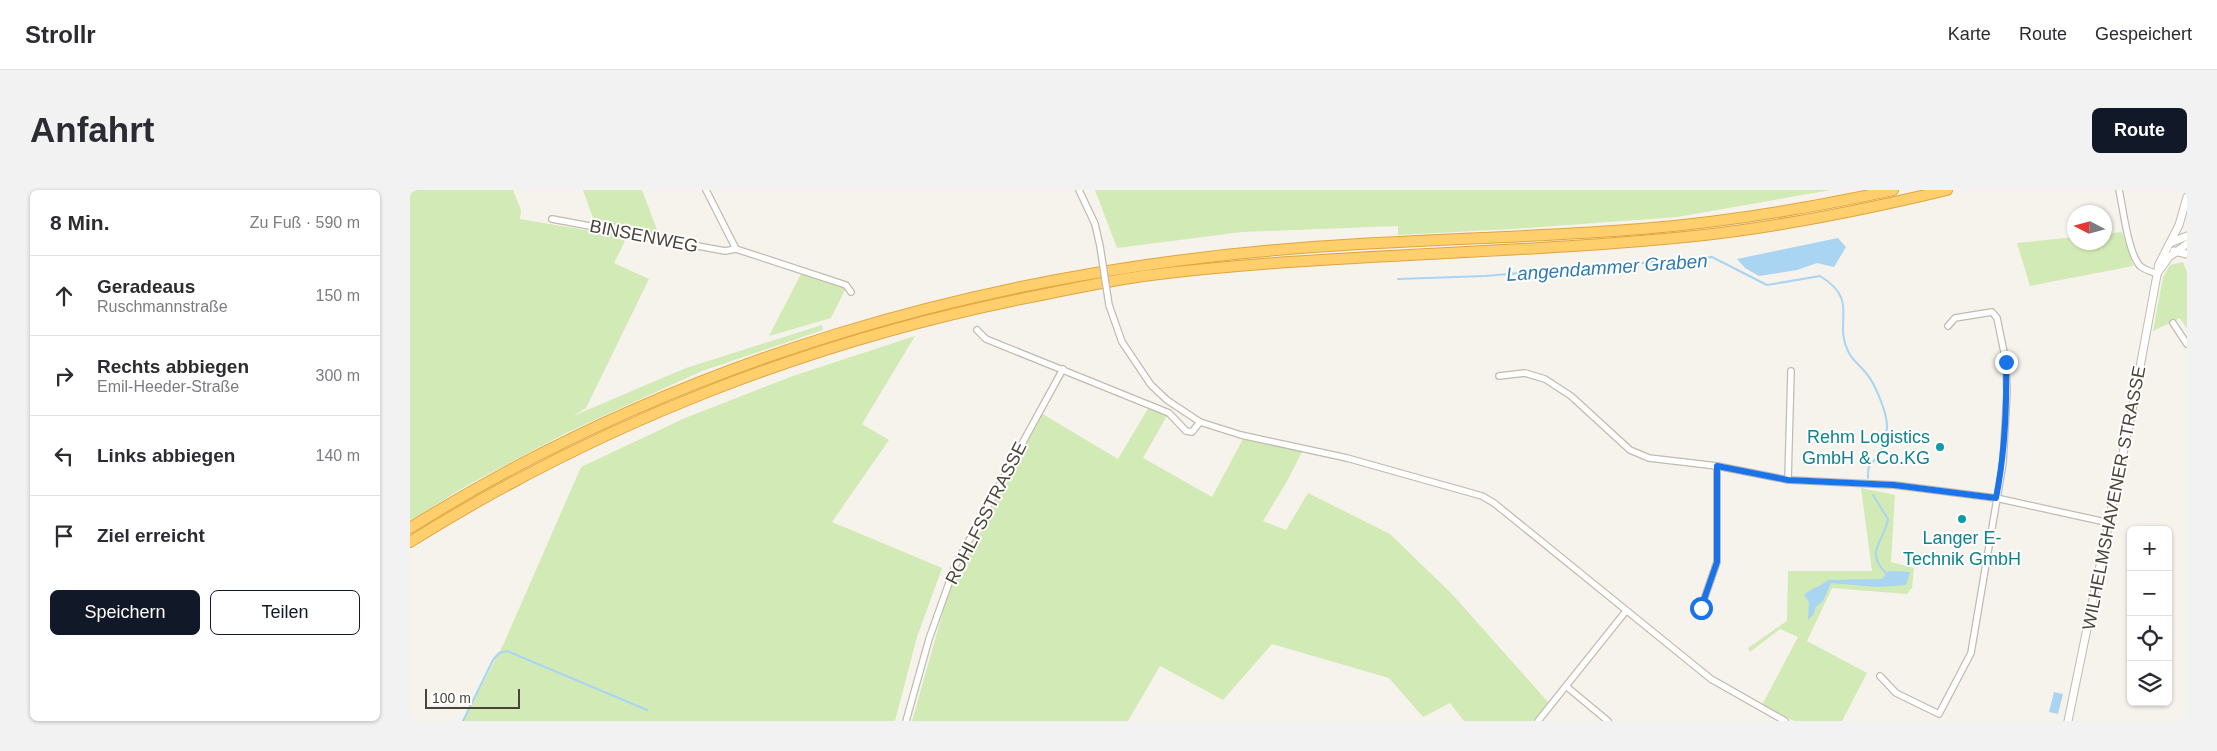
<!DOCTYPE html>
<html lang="de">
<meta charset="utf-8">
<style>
body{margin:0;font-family:Helvetica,sans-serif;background:#f2f2f3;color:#2b2b33}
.controls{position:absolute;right:15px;bottom:15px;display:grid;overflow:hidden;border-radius:8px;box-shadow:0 1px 4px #0004}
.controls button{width:45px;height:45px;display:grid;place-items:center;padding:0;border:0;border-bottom:1px solid #e1e1e2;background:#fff;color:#2b2b33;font:25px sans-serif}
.compass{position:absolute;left:1657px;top:15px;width:45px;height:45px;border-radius:50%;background:#fff;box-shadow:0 1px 4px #0004;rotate:276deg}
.scale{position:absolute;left:15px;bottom:12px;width:95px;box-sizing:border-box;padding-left:5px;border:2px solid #4b4439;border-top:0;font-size:14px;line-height:18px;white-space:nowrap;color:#4b4439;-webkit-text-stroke:4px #fff;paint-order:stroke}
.stop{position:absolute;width:15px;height:15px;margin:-11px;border:4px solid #1a73e8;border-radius:50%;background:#fff}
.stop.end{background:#1a73e8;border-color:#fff;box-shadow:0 1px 5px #0008}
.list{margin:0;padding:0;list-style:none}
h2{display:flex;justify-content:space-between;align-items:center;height:65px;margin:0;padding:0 20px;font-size:21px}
h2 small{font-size:16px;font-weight:400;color:#7c7c81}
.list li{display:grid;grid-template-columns:32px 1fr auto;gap:15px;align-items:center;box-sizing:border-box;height:80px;padding:0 20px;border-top:1px solid #e1e1e2}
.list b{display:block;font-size:19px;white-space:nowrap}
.list p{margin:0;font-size:16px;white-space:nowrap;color:#7c7c81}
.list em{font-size:16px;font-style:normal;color:#7c7c81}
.actions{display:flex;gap:10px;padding:15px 20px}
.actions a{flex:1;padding:11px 0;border:1px solid #111827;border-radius:8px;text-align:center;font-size:18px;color:#111827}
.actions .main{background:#111827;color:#fff}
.icon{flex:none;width:28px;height:28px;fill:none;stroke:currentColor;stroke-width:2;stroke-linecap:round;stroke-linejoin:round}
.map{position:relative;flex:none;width:1777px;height:531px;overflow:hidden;border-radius:8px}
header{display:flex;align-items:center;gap:30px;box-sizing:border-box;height:70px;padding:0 25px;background:#fff;border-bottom:1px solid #e1e1e2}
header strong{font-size:24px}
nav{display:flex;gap:28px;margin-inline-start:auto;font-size:18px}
.intro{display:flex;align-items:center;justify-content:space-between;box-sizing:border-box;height:120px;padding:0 30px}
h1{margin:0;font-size:35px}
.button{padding:12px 22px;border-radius:8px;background:#111827;color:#fff;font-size:18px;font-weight:700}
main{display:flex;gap:30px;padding:0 30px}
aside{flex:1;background:#fff;border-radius:8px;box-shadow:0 1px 4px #0004}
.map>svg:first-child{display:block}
.green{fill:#d2eab5}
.water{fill:#a9d4f2}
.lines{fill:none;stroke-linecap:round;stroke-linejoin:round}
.stream{stroke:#a9d4f2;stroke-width:2}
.minor-casing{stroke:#c2bbae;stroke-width:8}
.tertiary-casing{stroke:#c2bbae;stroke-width:9}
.motorway-casing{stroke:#e0a43c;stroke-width:12}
.minor{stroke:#fff;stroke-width:5.5}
.tertiary{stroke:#fff;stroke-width:7}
.motorway{stroke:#ffcf6e;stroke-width:10}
.minor-bridge-casing{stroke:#c2bbae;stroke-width:8;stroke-linecap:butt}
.minor-bridge{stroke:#fff;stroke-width:5.5}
.route{stroke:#1a73e8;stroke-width:6}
.culture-dot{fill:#0f9aa8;stroke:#fff;stroke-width:2}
.labels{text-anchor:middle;stroke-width:4;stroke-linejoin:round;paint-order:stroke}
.street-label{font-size:18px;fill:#4b4439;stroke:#fff}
.culture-label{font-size:18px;fill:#0d838f;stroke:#fff;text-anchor:end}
.water-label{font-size:19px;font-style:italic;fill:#2e7ab2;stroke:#fff}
</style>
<header>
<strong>Strollr</strong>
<nav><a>Karte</a><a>Route</a><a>Gespeichert</a></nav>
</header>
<div class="intro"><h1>Anfahrt</h1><a class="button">Route</a></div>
<main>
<aside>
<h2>8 Min.<small>Zu Fuß · 590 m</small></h2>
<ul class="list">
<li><svg class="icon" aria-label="ahead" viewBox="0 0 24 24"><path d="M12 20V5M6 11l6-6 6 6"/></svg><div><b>Geradeaus</b><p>Ruschmannstraße</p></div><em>150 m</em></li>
<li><svg class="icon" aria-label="right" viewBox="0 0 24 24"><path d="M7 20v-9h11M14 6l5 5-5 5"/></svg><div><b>Rechts abbiegen</b><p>Emil-Heeder-Straße</p></div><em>300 m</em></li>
<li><svg class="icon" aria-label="left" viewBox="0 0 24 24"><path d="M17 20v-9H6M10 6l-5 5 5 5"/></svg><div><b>Links abbiegen</b></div><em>140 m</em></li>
<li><svg class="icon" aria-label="arrive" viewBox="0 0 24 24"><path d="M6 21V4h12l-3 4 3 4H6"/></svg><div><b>Ziel erreicht</b></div></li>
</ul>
<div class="actions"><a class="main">Speichern</a><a>Teilen</a></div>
</aside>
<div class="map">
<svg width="1777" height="531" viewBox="0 0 1777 531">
<rect width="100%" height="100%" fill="#f6f3ec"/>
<g class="green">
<path d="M0 0H103L111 20 110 29 217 47 204 73 239 89 176 218 163 226 276 178 412 135 413 140 292 181 156 243 56 296 0 331Z"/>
<path d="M173 0H232L249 45 184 31Z"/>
<path d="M685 0H1421L1267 27 1102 39 988 45V36L832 42 707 58Z"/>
<path d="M1712 42 1723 76 1620 96 1607 53 1664 47V52H1694L1695 44Z"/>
<path d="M1773 72 1777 82V139L1770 128 1743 141 1753 87 1760 75Z"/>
<path d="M391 84 436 98 421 128 359 146Z"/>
<path d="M505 146 452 234 479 250 422 332 532 378 507 447 485 531H53L94 453 171 277 275 228 383 186Z"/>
<path d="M739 217 758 224 733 268 802 307 833 249 892 262 876 293 853 331 876 340 898 303 980 344 1041 403 1138 512 1123 531H1054L1040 513 1013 527 979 488 862 454 813 510 750 476 718 531H502L540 397 631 223 708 269Z"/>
<path d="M1451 298 1485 305 1481 372 1504 378 1502 398 1497 404 1422 398 1397 451 1457 483 1432 531H1384L1352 515 1388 447 1370 439 1340 462 1338 458 1377 431 1378 381H1462Z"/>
</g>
<g class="water">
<path d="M1428 48 1436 57 1424 77 1407 73 1387 80 1349 86 1335 78 1327 69Z"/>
<path d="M1478 381 1500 382 1496 395 1467 397 1421 393 1413 411 1406 417 1403 425 1398 430 1399 412 1394 405C1401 398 1410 397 1418 390L1472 389Z"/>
<path d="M1644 502 1653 504 1648 524 1639 522Z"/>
</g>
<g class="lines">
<g class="stream">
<path d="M988 89 1075 86 1302 67 1357 95 1410 86C1451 111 1422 131 1439 163 1443 171 1451 176 1456 183 1465 193 1477 223 1477 236 1477 244 1473 258 1469 265 1467 269 1461 272 1459 277 1458 279 1458 285 1458 288"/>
<path d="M1463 305 1478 329C1474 352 1454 362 1476 383"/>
<path d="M53 531 83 470 89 463 97 461 237 520"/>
</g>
<g class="minor-casing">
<g id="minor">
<path d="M296 0 326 59 436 95 441 102"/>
<path d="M669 0 685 34 690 56"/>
<path d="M1709 0C1713 18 1718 63 1730 76 1735 80 1742 82 1748 84"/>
<path d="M142 29 315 61 326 59"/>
<path d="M699 115 712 152 741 195 757 210 790 232 831 245 937 268 1072 306 1084 313 1301 489 1375 531"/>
<path d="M1763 133 1777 154"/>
<path d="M567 140 576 149 759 223 776 241 782 242 790 232"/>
<path d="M1089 186 1115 183 1135 189 1161 206 1220 260 1239 268 1307 276 1378 290 1484 295 1586 308 1700 333"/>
<path d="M1378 290 1381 181"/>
<path d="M1291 418 1307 372V276"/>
<path d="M1470 486 1486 503 1529 524 1561 463 1593 273 1597 202 1596 172 1587 128 1582 122 1545 128 1538 136"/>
<path d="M1157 497 1198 531"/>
<path d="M496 531 519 449 545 376 653 179"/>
<path d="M1128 531 1216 421"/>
</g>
</g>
<g class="tertiary-casing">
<g id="tertiary">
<path d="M1760 53 1777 46"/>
<path d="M1764 61 1777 64"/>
<path d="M1749 81 1759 67 1777 54"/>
<path d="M1658 531 1723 215 1749 74 1769 35 1777 7"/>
</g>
</g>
<g class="motorway-casing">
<g id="motorway">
<path d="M0 338C270 169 575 82 891 58 1005 49 1118 48 1231 39 1316 32 1401 18 1483 0"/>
<path d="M0 352C193 231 408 148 631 105 665 98 699 91 733 86 916 63 1101 65 1285 46 1370 37 1454 20 1537 0"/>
</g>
</g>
<use href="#minor" class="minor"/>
<use href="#tertiary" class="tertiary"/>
<use href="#motorway" class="motorway"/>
<g class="minor-bridge-casing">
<path id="minor-bridge" d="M690 56 699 115"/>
</g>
<use href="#minor-bridge" class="minor-bridge"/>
</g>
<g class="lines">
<path class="route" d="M1291 418 1307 372V276L1378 290 1484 295 1586 308C1595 263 1597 218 1596 172"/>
</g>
<g class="culture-dot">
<circle cx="1530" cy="257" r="5"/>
<circle cx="1552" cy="329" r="5"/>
</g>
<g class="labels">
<g class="street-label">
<text transform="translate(234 46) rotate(11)" y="6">BINSENWEG</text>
<text transform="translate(1704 308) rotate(-79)" y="6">WILHELMSHAVENER STRASSE</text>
<text transform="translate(576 323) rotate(-63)" y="6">ROHLFSSTRASSE</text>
</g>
<g class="culture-label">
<text x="1520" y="253">Rehm Logistics<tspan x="1520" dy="21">GmbH &amp; Co.KG</tspan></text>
<text x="1552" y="354" text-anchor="middle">Langer E-<tspan x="1552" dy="21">Technik GmbH</tspan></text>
</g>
<g class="water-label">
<text transform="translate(1197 77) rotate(-4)" y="7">Langendammer Graben</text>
</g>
</g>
</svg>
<div class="controls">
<button>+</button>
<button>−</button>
<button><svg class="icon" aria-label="locate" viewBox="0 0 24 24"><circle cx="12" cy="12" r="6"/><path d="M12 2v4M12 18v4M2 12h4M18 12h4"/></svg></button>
<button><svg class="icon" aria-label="layers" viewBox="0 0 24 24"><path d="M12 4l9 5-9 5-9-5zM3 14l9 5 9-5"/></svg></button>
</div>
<svg class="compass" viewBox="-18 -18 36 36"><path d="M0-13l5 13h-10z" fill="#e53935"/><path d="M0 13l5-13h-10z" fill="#7c7c81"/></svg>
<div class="scale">100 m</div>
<div class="stop" style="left:1291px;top:418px"></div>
<div class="stop end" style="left:1596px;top:172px"></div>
</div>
</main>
